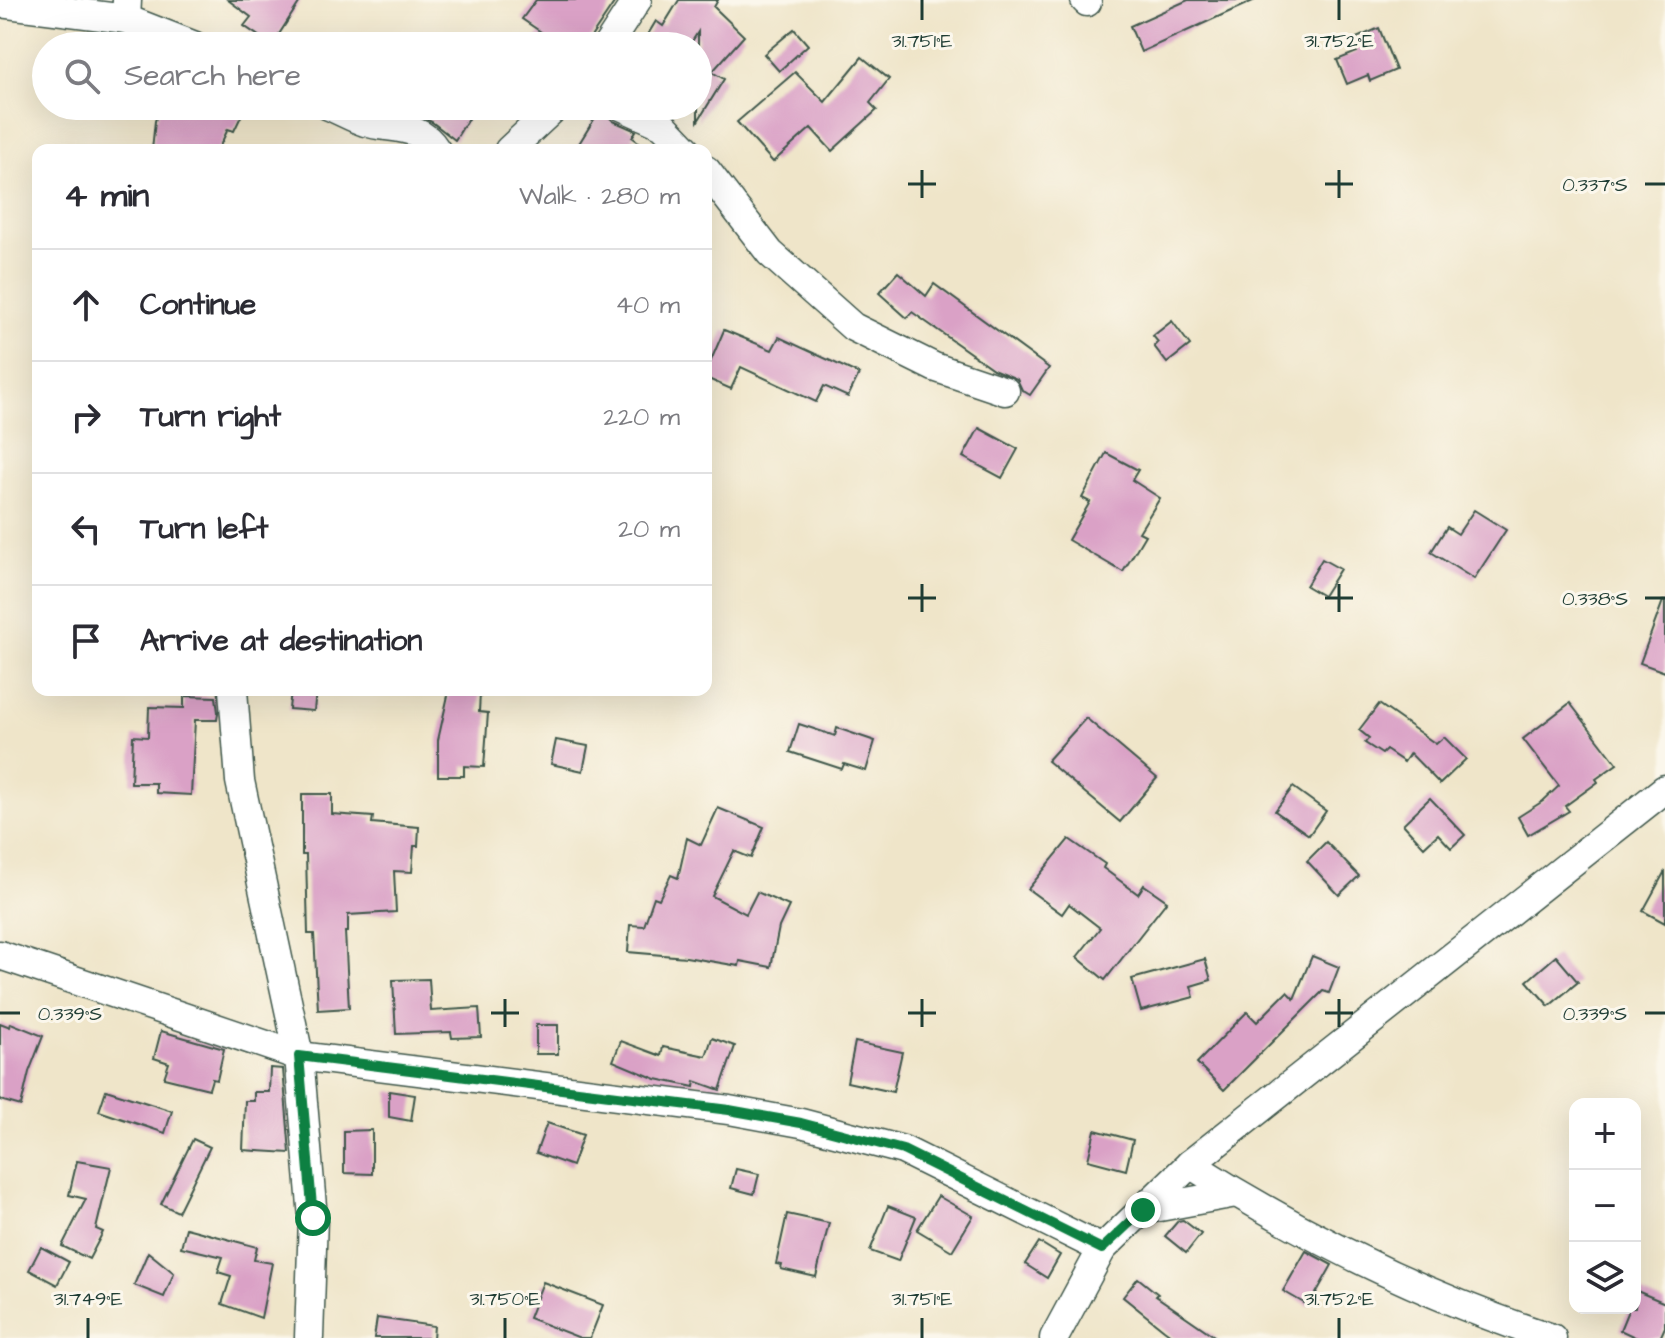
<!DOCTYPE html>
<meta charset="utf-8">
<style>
body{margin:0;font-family:"Architects Daughter",sans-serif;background:#f7f7f7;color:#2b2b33}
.controls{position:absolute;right:24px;bottom:24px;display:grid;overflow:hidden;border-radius:16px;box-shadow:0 8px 32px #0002}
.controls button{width:72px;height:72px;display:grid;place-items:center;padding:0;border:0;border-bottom:2px solid #e1e1e2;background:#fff;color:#2b2b33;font:40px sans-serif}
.stop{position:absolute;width:24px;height:24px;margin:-18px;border:6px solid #0b8043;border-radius:50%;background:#fff}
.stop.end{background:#0b8043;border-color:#fff;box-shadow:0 2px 8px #0008}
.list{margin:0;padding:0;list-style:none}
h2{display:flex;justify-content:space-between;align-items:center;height:104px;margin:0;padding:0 32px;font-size:34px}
h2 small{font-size:26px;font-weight:400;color:#7c7c81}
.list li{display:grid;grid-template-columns:52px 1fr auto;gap:24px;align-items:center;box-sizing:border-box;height:112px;padding:0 32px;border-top:2px solid #e1e1e2}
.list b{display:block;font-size:30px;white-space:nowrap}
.list em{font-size:26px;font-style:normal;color:#7c7c81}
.icon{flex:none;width:44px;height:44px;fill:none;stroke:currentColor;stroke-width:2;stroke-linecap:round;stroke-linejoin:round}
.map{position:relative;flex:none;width:1665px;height:1338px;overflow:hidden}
.search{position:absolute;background:#fff;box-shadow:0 8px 32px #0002;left:32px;top:32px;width:680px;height:88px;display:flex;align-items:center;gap:20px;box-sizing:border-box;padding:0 28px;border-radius:44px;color:#7c7c81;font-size:30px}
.panel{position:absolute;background:#fff;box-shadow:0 8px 32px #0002;left:32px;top:144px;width:680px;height:552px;border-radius:16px}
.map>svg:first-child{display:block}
.building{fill:#daa1c6}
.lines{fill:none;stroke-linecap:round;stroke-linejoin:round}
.street-casing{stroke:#3e564a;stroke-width:31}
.street{stroke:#fff;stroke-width:28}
.route{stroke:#0b8043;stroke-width:10}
.ticks{fill:none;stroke:#1f3d34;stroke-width:3}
.ticks-label{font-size:20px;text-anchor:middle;fill:#1f3d34;stroke:#fbf7ec;stroke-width:6;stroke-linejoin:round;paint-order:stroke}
</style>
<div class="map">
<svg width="1665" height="1338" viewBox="0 0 1665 1338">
<rect width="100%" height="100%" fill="#fbf7ec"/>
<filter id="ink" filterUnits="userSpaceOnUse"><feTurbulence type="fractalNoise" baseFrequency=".0125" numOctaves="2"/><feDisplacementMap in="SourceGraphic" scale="16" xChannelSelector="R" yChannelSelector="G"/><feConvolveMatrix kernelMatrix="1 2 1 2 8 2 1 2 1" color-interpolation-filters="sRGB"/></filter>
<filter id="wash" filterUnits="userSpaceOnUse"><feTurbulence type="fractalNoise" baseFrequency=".006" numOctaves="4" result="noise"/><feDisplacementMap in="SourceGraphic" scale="32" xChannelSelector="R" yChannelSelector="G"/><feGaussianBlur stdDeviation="1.8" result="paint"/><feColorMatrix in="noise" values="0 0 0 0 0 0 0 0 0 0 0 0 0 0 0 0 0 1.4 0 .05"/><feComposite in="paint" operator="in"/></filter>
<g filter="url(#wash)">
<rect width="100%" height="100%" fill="#efe5c9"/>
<g id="blocks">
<g class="building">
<path d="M228 0H301L272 45 244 26 251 17Z"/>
<path d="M536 0H616L585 46H531L541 32 522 19Z"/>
<path d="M679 0H718L714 7 744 36 712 72 724 79 698 121V32L691 43 696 46H641L656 21 663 26Z"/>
<path d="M1188 0H1255L1141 52 1130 26Z"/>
<path d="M1379 28 1396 70 1370 81 1368 75 1347 84 1337 60 1357 52 1352 40Z"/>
<path d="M794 29 808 45 779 71 764 54Z"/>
<path d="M862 57 889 79 870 103 877 110 832 151 811 128 773 162 737 122 795 72 825 102Z"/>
<path d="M161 106H246L234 131 228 129 218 150H152L155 121Z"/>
<path d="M405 106H476L455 140 432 122 415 114Z"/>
<path d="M598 106H604L607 115 613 121 636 131 632 137 649 150H575L598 113Z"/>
<path d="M898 272 926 296 934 284 1049 368 1030 395 1022 390 1017 379 993 369 912 312 907 318 879 293Z"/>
<path d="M1172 321 1190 345 1167 363 1154 346 1158 342 1153 336Z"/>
<path d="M724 330 772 350 779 337 859 374 848 397 824 386 816 402 741 367 731 389 706 378V372Z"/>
<path d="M979 428 1018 449 1002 478 963 457Z"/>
<path d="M1106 453 1138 470 1132 480 1160 498 1139 532 1145 535 1123 572 1068 540 1090 502 1082 498Z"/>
<path d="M1474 510 1506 530 1474 579 1431 552 1447 527 1458 534Z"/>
<path d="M1322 559 1340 569 1323 596 1306 586Z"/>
<path d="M1663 601H1665V672L1640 663Z"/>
<path d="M291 690H316L314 711 289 709Z"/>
<path d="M449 691 480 693 479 712 488 713 484 767 464 766V776H438V740Z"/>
<path d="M184 696 216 697 218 712 217 720H195L191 795 156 793V783H131L133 736 148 737 149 707 184 708Z"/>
<path d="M1570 703 1617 764 1596 779 1598 782 1565 806 1569 811 1528 835 1518 817 1543 801 1559 786 1523 739Z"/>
<path d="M1379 704 1436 744 1444 737 1466 759 1440 784 1410 753 1404 762 1386 750 1382 754 1365 743 1369 738 1359 730Z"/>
<path d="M1086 718 1157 778 1120 822 1047 761Z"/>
<path d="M799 724 835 736 837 728 875 741 866 771 844 764 842 769 790 752Z"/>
<path d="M556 740 588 746 583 771 551 764Z"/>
<path d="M1293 787 1326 811 1309 835 1275 811Z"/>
<path d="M302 794H332V814L373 817 372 823 419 827 418 846H414L412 872 394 871 396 912 348 915V932H345L349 1008 318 1010 314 934H308L306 855H302Z"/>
<path d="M1430 798 1465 835 1451 848 1438 834 1424 847 1403 824Z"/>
<path d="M718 808 764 827 751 858 734 851 712 896 746 914 757 892 789 906 779 927 771 967 740 961 739 966 686 957 628 952 630 925 644 926 654 897 659 899 671 875 678 878 687 838 701 845Z"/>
<path d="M1069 839 1105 864 1103 868 1138 894 1144 885 1167 901 1105 980 1077 957 1100 928 1069 904 1062 914 1028 889Z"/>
<path d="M1326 842 1359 876 1339 895 1307 861Z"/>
<path d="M1665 871V923L1643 911Z"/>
<path d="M1312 956 1339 967 1329 993 1323 991 1224 1090 1197 1063 1247 1012 1257 1022 1287 992 1294 999Z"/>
<path d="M1556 956 1578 982 1549 1006 1527 981Z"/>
<path d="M1205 959 1211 980 1191 986 1194 997 1141 1011 1132 979Z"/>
<path d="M429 979 431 1011 479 1008 481 1037 452 1038 451 1032 396 1034 393 980Z"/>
<path d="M0 1023 10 1027 11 1023 43 1036 29 1072 21 1106 0 1100Z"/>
<rect x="536" y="1025" width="22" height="29"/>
<path d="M161 1031 224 1049 217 1080 212 1079 209 1089 164 1078 169 1063 154 1058Z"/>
<path d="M712 1038 735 1046 720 1090 695 1081 694 1087 656 1079 613 1061 621 1041 661 1056 663 1047 706 1056Z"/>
<path d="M855 1042 902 1052 893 1092 847 1082Z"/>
<path d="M270 1068 283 1069 290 1153 243 1150 245 1101H254V1092H269Z"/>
<path d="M106 1090 172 1111 165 1133 99 1111Z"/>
<path d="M389 1091 415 1095 411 1121 389 1117Z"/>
<path d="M547 1123 583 1135 572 1166 536 1153Z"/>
<path d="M372 1130V1174L344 1173V1131Z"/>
<path d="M1095 1130 1133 1140 1126 1170 1088 1160Z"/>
<path d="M193 1139 210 1147 178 1212 161 1204Z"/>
<path d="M77 1161 111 1167 96 1229 103 1232 89 1259 62 1246 86 1199 69 1195Z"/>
<path d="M736 1169 759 1174 754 1194 731 1188Z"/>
<path d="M938 1196 973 1216 952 1251 917 1230Z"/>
<path d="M888 1206 916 1217 898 1261 870 1251Z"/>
<path d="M787 1214 829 1223 816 1277 781 1269 782 1265 776 1264Z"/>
<path d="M1183 1220 1201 1234 1186 1253 1165 1236 1178 1221Z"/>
<path d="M186 1228 257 1247 254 1260 272 1263 261 1318 222 1304 231 1276 218 1272 223 1257 181 1247Z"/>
<path d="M1039 1242 1060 1255 1047 1278 1025 1264Z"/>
<path d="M41 1247 69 1262 57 1285 29 1270Z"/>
<path d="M1306 1251 1332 1265 1309 1306 1283 1291Z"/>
<path d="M148 1252 174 1273 164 1297 134 1285Z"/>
<path d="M1138 1278 1158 1294 1156 1296 1217 1338H1175L1164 1330 1123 1297Z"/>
<path d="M543 1282 603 1305 590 1338H580L529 1318Z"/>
<path d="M1637 1291 1665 1303V1327L1660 1338H1637L1620 1330 1629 1308H1635Z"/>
<path d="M377 1318 434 1326 433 1338H374Z"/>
</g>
</g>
</g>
<g filter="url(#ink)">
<use href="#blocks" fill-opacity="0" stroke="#3e564a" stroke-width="2"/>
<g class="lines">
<g class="street-casing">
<g id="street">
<path d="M1085 0 1087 2"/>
<path d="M0 3 126 19 127 0"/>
<path d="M126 19 195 46"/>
<path d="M607 46 637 0"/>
<path d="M329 106C341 111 353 118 365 122 391 130 420 123 436 150"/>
<path d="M621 106 663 125 687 150"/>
<path d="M509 150 556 106"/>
<path d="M706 170 770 253 853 327 934 367 1005 391"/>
<path d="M233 690 240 781 299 1056 313 1218 309 1338"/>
<path d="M0 955 299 1056 729 1110 801 1123 903 1150 1102 1249"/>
<path d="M1190 1164C1303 1236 1424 1296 1552 1338"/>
<path d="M1143 1210 1236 1193"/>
<path d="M1054 1338 1102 1249 1190 1164 1665 789"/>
</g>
</g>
<use href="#street" class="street"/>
</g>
</g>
<g class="lines" filter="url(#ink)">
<path class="route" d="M313 1218 299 1056 729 1110 801 1123 903 1150 1102 1249 1143 1210"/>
</g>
<path class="ticks" d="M922 0V20M1339 0V20M922 170V198M1339 170V198M908 184H936M1325 184H1353M1645 184H1665M922 584V612M1339 584V612M908 598H936M1325 598H1353M1645 598H1665M505 999V1027M922 999V1027M1339 999V1027M0 1013H20M491 1013H519M908 1013H936M1325 1013H1353M1645 1013H1665M88 1318V1338M505 1318V1338M922 1318V1338M1339 1318V1338"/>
<g class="ticks-label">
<text x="922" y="47">31.751°E</text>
<text x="1339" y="47">31.752°E</text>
<text x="1595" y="191">0.337°S</text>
<text x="1595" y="605">0.338°S</text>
<text x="70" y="1020">0.339°S</text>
<text x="1595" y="1020">0.339°S</text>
<text x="88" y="1305">31.749°E</text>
<text x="505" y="1305">31.750°E</text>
<text x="922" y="1305">31.751°E</text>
<text x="1339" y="1305">31.752°E</text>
</g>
</svg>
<div class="controls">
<button>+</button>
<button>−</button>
<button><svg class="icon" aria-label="layers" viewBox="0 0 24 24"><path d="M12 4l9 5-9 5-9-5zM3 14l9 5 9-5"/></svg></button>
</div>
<div class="stop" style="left:313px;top:1218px"></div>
<div class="stop end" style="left:1143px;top:1210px"></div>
<div class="search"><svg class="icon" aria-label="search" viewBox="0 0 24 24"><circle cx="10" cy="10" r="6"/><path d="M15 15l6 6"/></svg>Search here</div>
<section class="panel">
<h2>4 min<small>Walk · 280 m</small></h2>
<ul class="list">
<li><svg class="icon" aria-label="ahead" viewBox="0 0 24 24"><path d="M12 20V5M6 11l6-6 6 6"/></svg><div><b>Continue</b></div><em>40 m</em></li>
<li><svg class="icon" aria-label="right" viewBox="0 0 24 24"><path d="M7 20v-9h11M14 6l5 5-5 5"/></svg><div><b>Turn right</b></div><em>220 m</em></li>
<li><svg class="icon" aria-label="left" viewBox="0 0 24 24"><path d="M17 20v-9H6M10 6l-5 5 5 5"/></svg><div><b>Turn left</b></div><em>20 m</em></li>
<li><svg class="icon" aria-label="arrive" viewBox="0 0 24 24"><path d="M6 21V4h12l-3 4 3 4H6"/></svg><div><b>Arrive at destination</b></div></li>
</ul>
</section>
</div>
